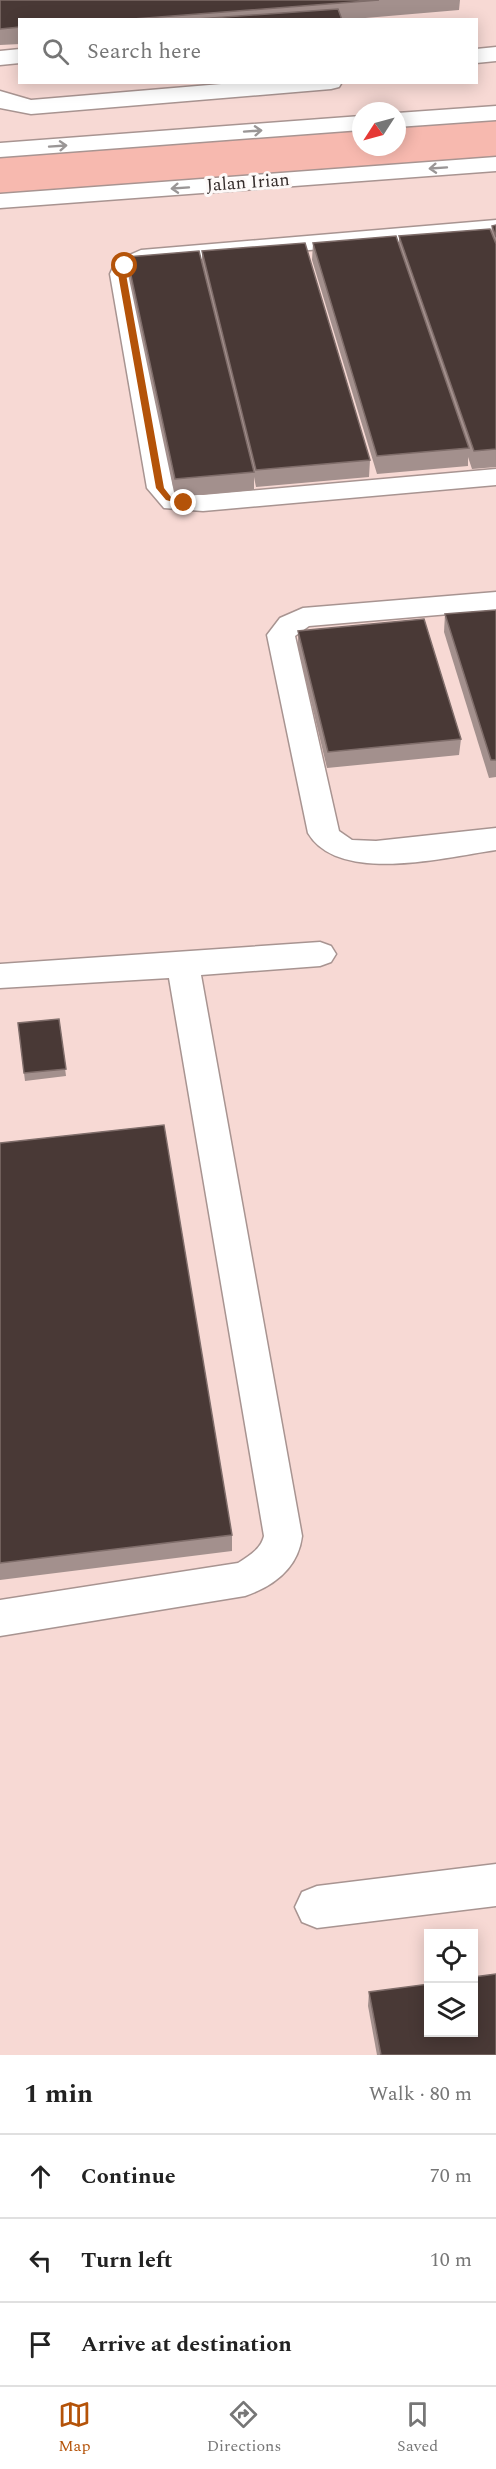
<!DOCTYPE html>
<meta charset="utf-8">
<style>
body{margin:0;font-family:Spectral,serif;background:#f6f6f6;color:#222}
.controls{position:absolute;right:18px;bottom:18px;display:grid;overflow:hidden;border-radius:0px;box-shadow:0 3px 15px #0003}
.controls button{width:54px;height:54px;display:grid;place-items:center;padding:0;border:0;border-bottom:2px solid #e0e0e0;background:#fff;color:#222;font:30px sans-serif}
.compass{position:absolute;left:352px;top:102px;width:54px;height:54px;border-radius:50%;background:#fff;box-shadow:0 3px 15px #0003;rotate:234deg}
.stop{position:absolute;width:18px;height:18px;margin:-14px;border:4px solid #b45309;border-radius:50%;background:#fff}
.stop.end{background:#b45309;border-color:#fff;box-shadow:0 2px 6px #0008}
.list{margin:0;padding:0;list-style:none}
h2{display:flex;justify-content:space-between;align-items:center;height:78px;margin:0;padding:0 24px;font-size:26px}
h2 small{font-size:20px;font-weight:400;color:#767676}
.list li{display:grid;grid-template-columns:39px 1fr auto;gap:18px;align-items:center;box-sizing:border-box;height:84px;padding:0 24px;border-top:2px solid #e0e0e0}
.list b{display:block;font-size:22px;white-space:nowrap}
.list em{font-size:20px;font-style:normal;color:#767676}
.icon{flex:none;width:33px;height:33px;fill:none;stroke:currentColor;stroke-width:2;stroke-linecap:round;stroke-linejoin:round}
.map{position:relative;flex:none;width:496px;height:2055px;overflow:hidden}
.search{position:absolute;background:#fff;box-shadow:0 3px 15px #0003;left:18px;right:18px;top:18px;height:66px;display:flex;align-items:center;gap:15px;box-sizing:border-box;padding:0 21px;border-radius:0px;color:#767676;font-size:22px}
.sheet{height:330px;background:#fff}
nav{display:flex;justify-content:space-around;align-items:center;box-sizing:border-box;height:84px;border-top:2px solid #e0e0e0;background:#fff;font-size:16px;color:#767676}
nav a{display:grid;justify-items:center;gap:3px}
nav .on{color:#b45309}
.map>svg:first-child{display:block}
.built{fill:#f7d9d4;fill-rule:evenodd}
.green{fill:#f7b9af}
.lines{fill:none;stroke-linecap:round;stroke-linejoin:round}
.minor-casing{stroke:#a89491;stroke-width:3}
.minor{fill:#fff;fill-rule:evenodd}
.wall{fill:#a3908d}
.building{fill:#493936;stroke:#7f6d6a;stroke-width:1.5}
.oneway{stroke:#9a9696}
.route{fill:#b45309}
.labels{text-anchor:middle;stroke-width:6;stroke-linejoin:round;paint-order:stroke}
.far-street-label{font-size:18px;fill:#352d2c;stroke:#fdf9f8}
</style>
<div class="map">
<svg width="496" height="2055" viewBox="0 0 496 2055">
<rect width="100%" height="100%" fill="#fde7e4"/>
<path class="built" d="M0 0H496V2055H0ZM20 20H476V82H20ZM361 111H397V147H361ZM428 1934H474V2032H428Z"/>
<path class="green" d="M496 113V164L0 201V150L361 123V147H397V120Z"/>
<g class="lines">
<g class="minor-casing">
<g id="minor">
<path d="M496 47V61L476 63V49Z"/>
<path d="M20 49V63L0 65V51Z"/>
<path d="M245 82H342L339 87 331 89 31 114 0 108V91L31 100Z"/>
<path d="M496 106V120L397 127V113Z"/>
<path d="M361 116V130L0 157V143Z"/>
<path d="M496 157V171L0 208V194Z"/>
<path d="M496 220V234L147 264 136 270 134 274 173 486 181 494 203 495 496 469V485L203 511 164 508 147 488 110 274 116 261 141 250Z"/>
<path d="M496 592V610L309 626 295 636 339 831 352 840 376 841 496 828V850C446 857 339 885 308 833L267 635 280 618 303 608Z"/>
<path d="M320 942 331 946 336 954 331 962 320 966 201 975 302 1536C298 1568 274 1586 245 1596L0 1636V1600L238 1563C249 1556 261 1549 264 1536L169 978 0 988V964Z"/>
<path d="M496 1864V1906L317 1928 302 1922 295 1907 302 1892 317 1886Z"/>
</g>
</g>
<use href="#minor" class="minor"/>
</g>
<g class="wall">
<path d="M0 0H460L459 10 342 20H20V44L0 45Z"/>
<path d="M496 225V467L472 469 468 457V466L377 474 312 260 313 243H399V236L491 231 492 226Z"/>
<path d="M202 251 370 460 369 477 256 487 254 477V490L175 497 128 274 127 257 202 264Z"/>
<path d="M496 610V777L489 778 444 632 445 614Z"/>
<path d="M298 631 461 739 459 755 327 768 298 647Z"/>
<path d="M59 1019 66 1076 25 1081 18 1023Z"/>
<path d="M0 1143 232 1535V1551L0 1580Z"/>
<path d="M369 1992 496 2055H377L368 2006Z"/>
</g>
<g class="building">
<path d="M0 0H379L120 20H20V27L0 29Z"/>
<path d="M338 9 342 20H184Z"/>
<path d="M496 225V237L492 226Z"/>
<path d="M490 229 496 244V449L474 451 399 236Z"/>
<path d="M396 236 469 448 377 456 313 243Z"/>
<path d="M305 243 370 460 256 470 202 251Z"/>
<path d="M199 251 254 472 175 479 127 257Z"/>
<path d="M496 610V760H491L445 614Z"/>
<path d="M424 619 461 739 328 752 298 631Z"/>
<path d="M59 1019 66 1069 24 1073 18 1023Z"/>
<path d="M164 1125 232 1535 0 1563V1143Z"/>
<path d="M496 1974V2055H381L369 1992 429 1984V2032H474V1977Z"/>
</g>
<defs><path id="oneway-shaft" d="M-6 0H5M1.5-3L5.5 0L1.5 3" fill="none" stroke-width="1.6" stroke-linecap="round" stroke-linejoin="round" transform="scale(1.5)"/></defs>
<g class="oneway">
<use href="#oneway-shaft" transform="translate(253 131) rotate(-4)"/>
<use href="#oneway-shaft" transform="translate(58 146) rotate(-4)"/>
<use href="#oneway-shaft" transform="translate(438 168) rotate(176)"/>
<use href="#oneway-shaft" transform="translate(180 188) rotate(176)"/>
</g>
<path class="route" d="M125 264 129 266 126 274 164 488 171 497 187 501 184 505 166 500 156 488 118 274Z"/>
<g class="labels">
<g class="far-street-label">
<text transform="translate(248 182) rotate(-4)" y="6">Jalan Irian</text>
</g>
</g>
</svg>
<div class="controls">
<button><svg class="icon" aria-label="locate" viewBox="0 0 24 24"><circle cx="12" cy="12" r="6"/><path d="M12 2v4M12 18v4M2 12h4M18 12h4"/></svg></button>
<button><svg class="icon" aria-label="layers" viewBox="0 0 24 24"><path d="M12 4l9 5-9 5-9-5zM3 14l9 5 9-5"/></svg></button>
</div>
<svg class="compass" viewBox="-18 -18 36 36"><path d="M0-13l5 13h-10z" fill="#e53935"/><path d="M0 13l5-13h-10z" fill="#767676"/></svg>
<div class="stop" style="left:125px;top:266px"></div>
<div class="stop end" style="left:184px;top:503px"></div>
<div class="search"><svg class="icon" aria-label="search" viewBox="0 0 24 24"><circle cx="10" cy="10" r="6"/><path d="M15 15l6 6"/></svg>Search here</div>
</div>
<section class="sheet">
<h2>1 min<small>Walk · 80 m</small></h2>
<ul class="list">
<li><svg class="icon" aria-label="ahead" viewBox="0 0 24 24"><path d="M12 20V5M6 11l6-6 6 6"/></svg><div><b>Continue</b></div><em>70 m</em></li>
<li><svg class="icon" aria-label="left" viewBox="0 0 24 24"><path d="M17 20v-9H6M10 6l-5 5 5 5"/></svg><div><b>Turn left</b></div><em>10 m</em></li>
<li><svg class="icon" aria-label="arrive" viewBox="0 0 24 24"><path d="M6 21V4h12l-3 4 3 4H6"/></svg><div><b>Arrive at destination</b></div></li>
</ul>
</section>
<nav>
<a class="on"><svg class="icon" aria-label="map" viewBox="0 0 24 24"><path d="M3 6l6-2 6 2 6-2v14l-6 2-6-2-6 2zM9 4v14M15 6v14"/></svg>Map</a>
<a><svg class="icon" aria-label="directions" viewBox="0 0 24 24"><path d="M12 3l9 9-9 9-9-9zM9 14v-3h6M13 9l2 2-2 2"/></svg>Directions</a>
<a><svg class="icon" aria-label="saved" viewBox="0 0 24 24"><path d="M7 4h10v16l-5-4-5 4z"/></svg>Saved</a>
</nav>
